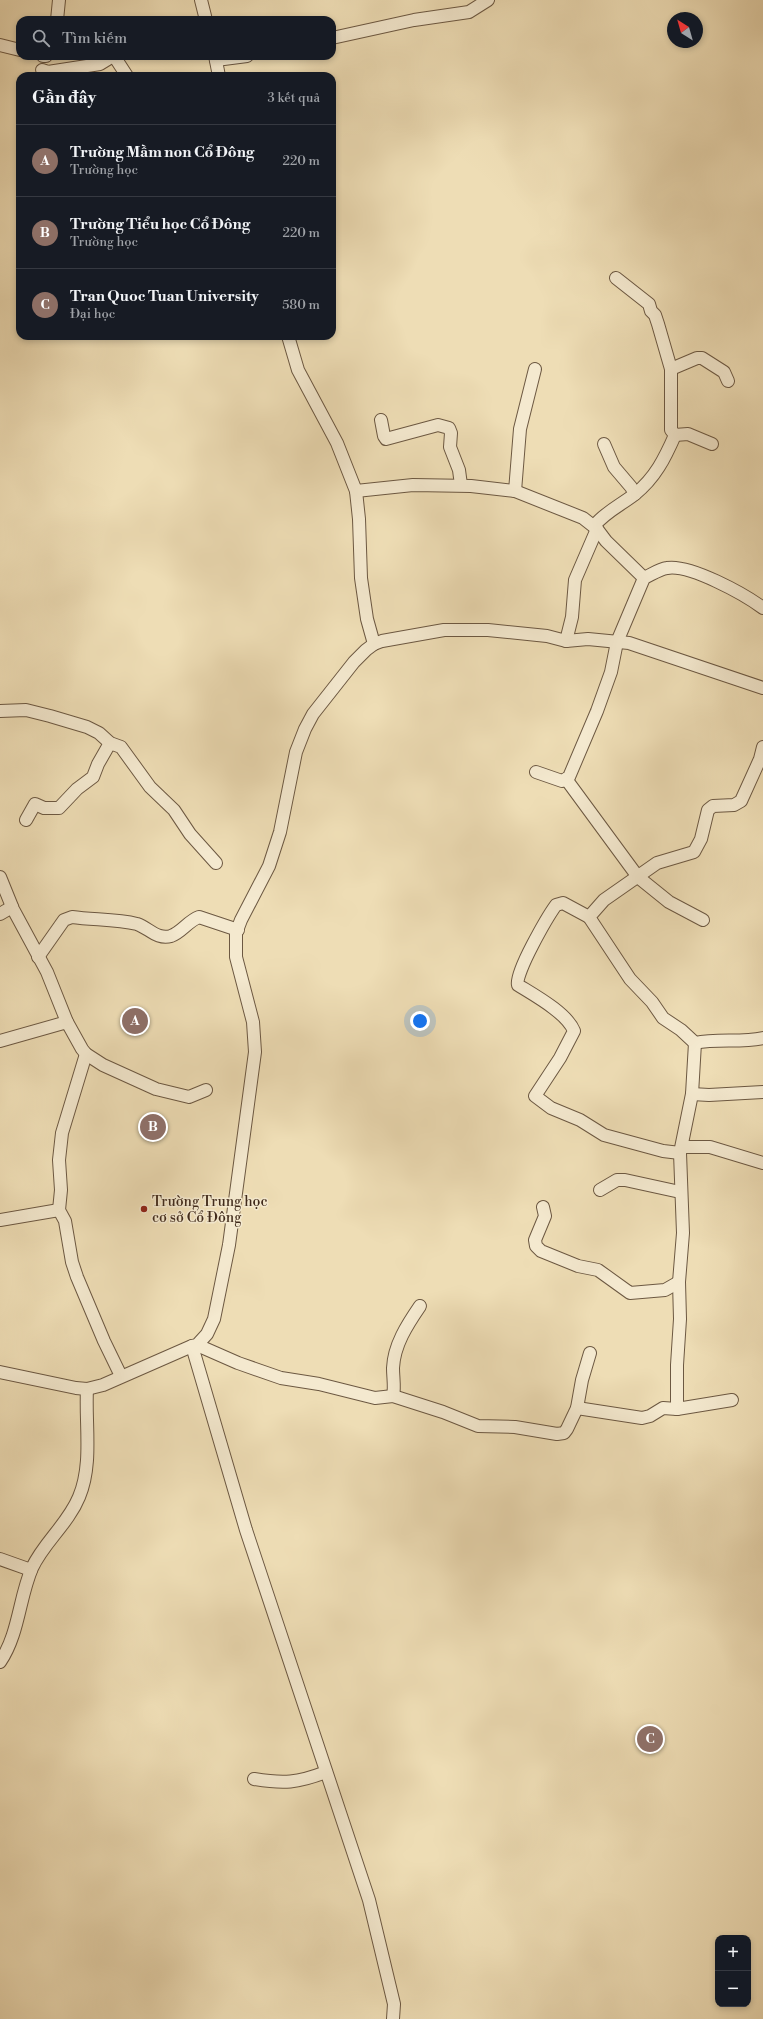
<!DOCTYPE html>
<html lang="vi">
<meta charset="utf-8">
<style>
body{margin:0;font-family:"Libre Bodoni",serif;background:#242831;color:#f1f3f6}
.controls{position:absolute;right:12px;bottom:12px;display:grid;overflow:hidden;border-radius:8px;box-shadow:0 2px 6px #0003}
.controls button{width:36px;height:36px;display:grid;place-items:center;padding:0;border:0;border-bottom:1px solid #363941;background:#171b24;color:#f1f3f6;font:20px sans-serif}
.compass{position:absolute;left:667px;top:12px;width:36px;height:36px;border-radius:50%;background:#171b24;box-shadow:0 2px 6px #0003;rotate:323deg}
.you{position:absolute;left:420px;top:1021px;width:14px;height:14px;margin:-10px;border:3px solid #fff;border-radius:50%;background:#1a73e8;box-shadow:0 0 0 6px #1a73e833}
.badge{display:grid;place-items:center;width:26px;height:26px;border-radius:50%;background:#7c3aed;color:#fff;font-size:13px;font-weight:700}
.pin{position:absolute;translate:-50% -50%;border:2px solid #fff;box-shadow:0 1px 4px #0006}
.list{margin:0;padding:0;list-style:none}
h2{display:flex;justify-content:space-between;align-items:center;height:52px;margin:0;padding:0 16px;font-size:17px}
h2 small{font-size:13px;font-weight:400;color:#9ea1a6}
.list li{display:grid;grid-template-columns:26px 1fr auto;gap:12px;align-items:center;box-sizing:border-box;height:72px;padding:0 16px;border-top:1px solid #363941}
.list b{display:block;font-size:15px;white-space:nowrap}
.list p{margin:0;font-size:13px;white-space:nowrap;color:#9ea1a6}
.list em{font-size:13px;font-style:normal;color:#9ea1a6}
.icon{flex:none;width:22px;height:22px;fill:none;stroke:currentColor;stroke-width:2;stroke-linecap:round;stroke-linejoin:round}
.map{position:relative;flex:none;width:763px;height:2019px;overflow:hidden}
.search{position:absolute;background:#171b24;box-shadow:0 2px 6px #0003;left:16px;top:16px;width:320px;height:44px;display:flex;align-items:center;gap:10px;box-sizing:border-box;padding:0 14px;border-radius:12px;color:#9ea1a6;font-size:15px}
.panel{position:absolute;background:#171b24;box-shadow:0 2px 6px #0003;left:16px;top:72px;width:320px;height:268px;border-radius:12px}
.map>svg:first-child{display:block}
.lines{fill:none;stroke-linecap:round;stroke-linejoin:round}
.minor-casing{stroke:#6c5842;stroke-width:14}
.minor{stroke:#f4e9cf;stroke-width:12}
.poi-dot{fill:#8f2418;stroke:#f4e9cf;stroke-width:1.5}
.labels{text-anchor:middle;stroke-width:3;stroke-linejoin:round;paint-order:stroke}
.poi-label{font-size:14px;fill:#412b1c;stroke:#f4e9cf;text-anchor:start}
</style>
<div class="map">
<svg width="763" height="2019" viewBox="0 0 763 2019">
<rect width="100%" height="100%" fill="#eeddb5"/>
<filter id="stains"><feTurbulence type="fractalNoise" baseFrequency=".005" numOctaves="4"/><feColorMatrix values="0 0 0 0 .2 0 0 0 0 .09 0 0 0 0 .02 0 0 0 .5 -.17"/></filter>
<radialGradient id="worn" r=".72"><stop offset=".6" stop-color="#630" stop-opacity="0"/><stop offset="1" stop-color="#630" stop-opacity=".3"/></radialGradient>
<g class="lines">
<g class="minor-casing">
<g id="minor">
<path d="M201 0 206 20"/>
<path d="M57 20 59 0"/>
<path d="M332 38 414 20 469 12 488 0"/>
<path d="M0 45 20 50"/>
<path d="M43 56H46"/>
<path d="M114 56 127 76"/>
<path d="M215 56 219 76"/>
<path d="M216 60 247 56"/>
<path d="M42 70 48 72 100 64 113 56"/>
<path d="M288 336 298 370 337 443 356 491 359 519 361 578 367 619 374 644"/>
<path d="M671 369 697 358H702L724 372 728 381"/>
<path d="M381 420 384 436 386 439 438 425 449 428 451 433 450 447 459 470 461 485"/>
<path d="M675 435 688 434 712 444"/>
<path d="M604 444 614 467 631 487 635 494"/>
<path d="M356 491 413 485 471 486 515 491 583 518 597 529 606 541 644 578"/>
<path d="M515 491 520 429 535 369"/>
<path d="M594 526C605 512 621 505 635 494 655 478 665 458 675 435L671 430V369L658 324 655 315 651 311 649 304 616 278"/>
<path d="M566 641 572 617 575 580 597 529"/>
<path d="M0 711 26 710 50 716 87 727 99 733 110 743 121 747 150 787 174 810 190 834 216 863"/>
<path d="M763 747 760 759 741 801 734 805 713 806 708 810 701 839 694 852 657 863 604 900 589 917 630 979 652 1002 663 1018 681 1030 695 1043C717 1038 741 1043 763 1038"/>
<path d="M536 772 562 781 569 777 597 711 611 672 617 642 644 578C651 575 659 569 667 568 690 564 744 594 763 608"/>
<path d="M566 779 638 877 669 902 703 920"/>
<path d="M26 820 35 804 44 808H59L77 789 93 777 98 764 110 743"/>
<path d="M0 877 13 909 47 972 67 1022"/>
<path d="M0 914 12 907"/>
<path d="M589 917 563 903 556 905C548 916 514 974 518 985 534 995 567 1013 574 1031L560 1058 535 1096 551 1108 580 1120 604 1135 663 1151 680 1153"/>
<path d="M38 957 64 920 72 917C93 920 116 919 137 924 149 928 157 940 171 936 182 932 188 921 199 917L238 930"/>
<path d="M0 1041 67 1022 82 1049 86 1054 103 1065 156 1089 189 1097 206 1090"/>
<path d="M86 1054 62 1133 59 1160 61 1190 59 1210 65 1221 72 1262 77 1277 104 1341 121 1376"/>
<path d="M692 1094 709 1095 763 1092"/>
<path d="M682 1147H710L763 1163"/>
<path d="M600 1190 617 1180H625L680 1192"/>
<path d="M543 1207 545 1216 535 1240 536 1246 541 1251 578 1266 598 1270 630 1293 665 1290 679 1282"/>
<path d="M0 1220 59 1210"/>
<path d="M197 1345 238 1363 281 1378 319 1384 375 1398 393 1396 443 1412 478 1426 515 1427 557 1434 564 1433 567 1429 577 1408 582 1380 590 1353"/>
<path d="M192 1346 197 1345 207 1334 214 1319 229 1245 255 1052 253 1022 236 957V933L241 920 269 866 280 832 296 752 305 729 313 714 354 662 366 650 374 644 382 641 444 630H488L547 636 566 641 588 639 629 643 763 688"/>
<path d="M0 1372 76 1388 87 1389 103 1385 192 1346 246 1530 369 1900 394 2004 393 2019"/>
<path d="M393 1396C395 1387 393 1378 393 1368 394 1345 407 1325 420 1306"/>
<path d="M577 1408 642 1418 650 1416 663 1408 677 1409 732 1400"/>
<path d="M677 1409V1365L680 1319 679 1282 683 1233 680 1153 692 1094 695 1043"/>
<path d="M0 1559 31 1570"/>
<path d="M0 1662C19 1634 19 1598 32 1568 44 1542 68 1524 79 1497 93 1464 85 1424 87 1389"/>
<path d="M254 1779C284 1784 297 1783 326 1772"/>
</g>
</g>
<use href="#minor" class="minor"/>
</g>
<circle class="poi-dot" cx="144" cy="1209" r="4"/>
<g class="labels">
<g class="poi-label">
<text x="152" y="1206">Trường Trung học<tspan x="152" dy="16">cơ sở Cổ Đông</tspan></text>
</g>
</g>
<rect width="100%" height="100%" filter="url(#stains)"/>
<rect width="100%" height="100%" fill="url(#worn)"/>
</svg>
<div class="controls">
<button>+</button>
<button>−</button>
</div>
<svg class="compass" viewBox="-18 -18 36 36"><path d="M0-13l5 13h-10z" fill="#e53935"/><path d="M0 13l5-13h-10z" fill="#9ea1a6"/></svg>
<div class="you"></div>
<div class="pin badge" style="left:135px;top:1021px;background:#8d6e63">A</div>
<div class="pin badge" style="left:153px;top:1127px;background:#8d6e63">B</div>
<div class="pin badge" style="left:650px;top:1739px;background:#8d6e63">C</div>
<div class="search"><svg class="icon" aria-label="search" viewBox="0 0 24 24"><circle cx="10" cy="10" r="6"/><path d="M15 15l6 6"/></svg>Tìm kiếm</div>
<section class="panel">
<h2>Gần đây<small>3 kết quả</small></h2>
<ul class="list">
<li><span class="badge" style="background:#8d6e63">A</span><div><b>Trường Mầm non Cổ Đông</b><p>Trường học</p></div><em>220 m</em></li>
<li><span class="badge" style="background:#8d6e63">B</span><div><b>Trường Tiểu học Cổ Đông</b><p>Trường học</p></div><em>220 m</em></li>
<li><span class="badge" style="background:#8d6e63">C</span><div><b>Tran Quoc Tuan University</b><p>Đại học</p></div><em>580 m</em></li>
</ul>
</section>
</div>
